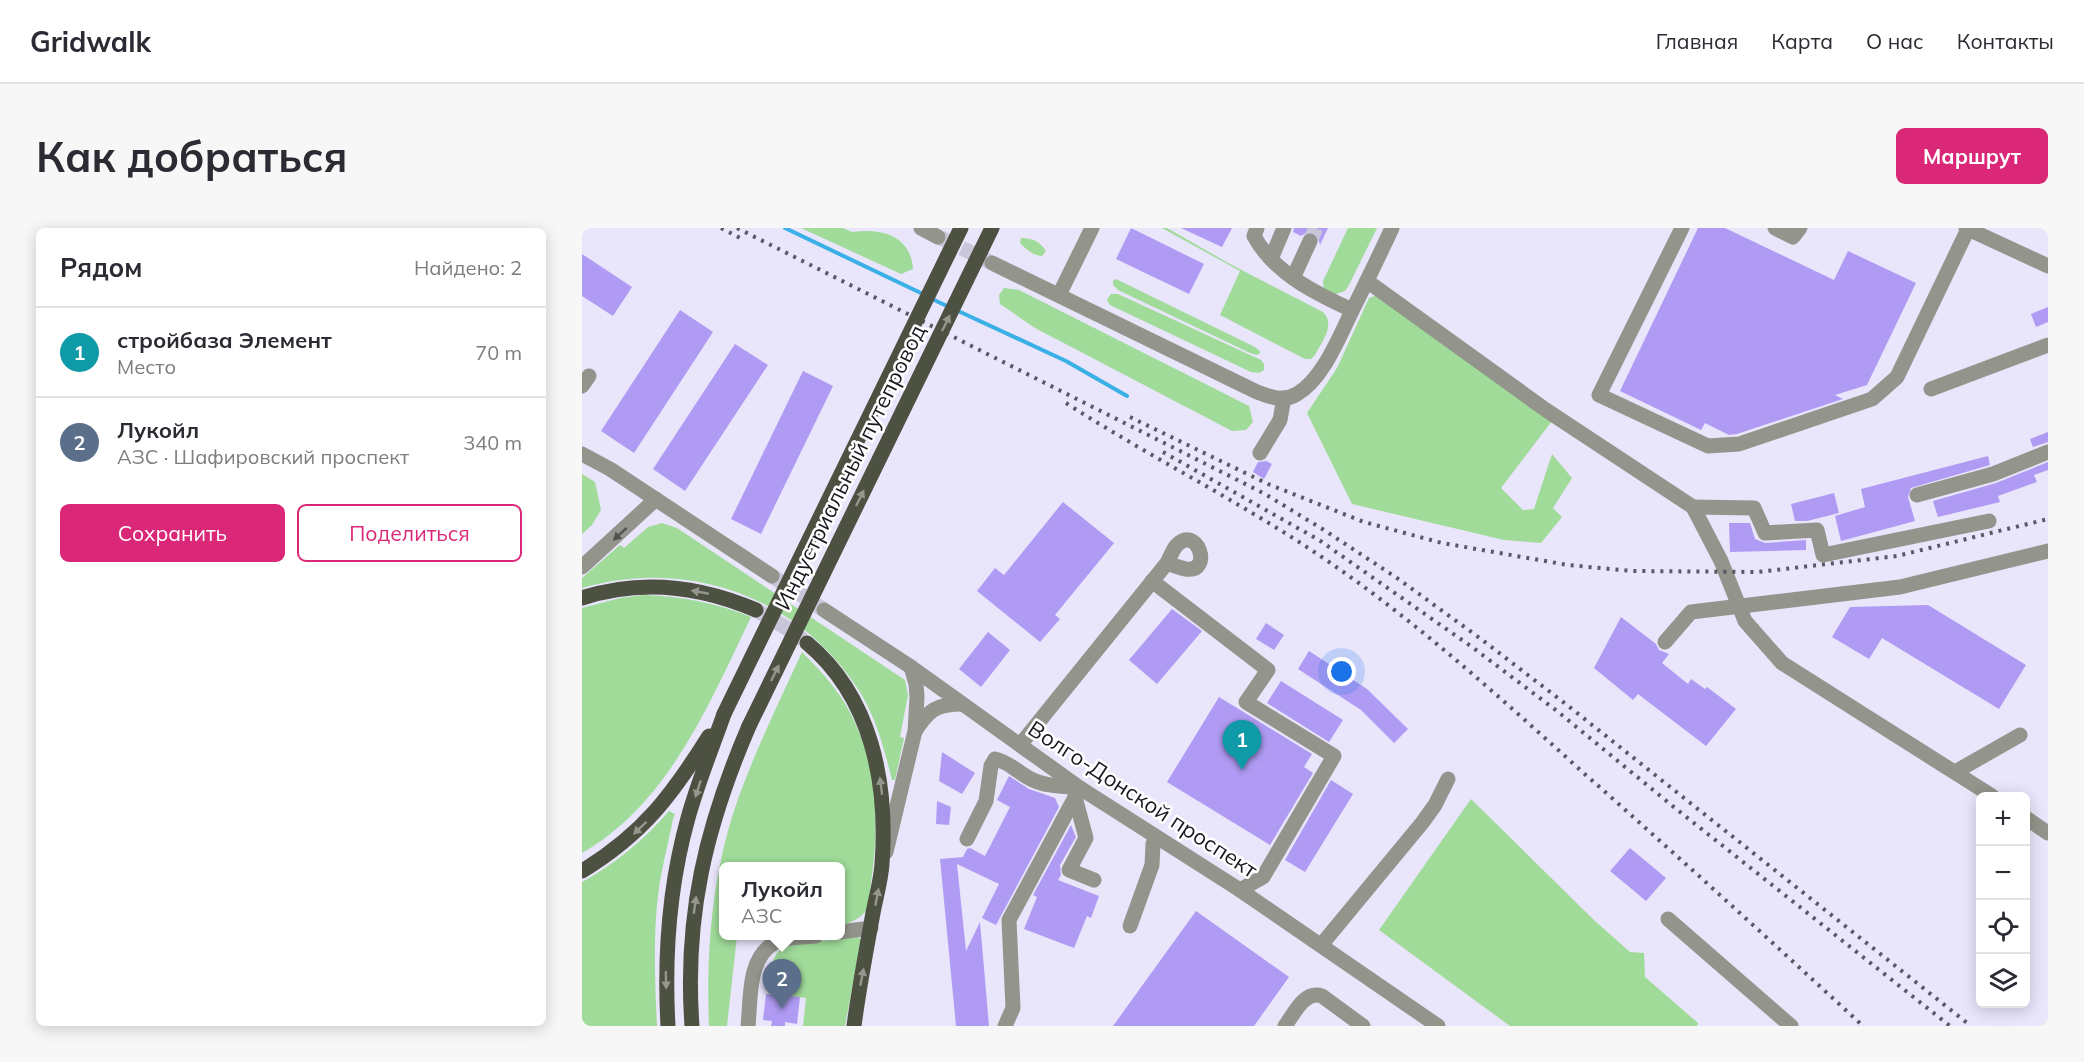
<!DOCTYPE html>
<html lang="ru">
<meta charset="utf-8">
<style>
body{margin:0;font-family:Mulish,sans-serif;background:#f7f7f7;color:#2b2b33}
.controls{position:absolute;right:18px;bottom:18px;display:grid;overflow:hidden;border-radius:9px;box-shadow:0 3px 15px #0003}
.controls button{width:54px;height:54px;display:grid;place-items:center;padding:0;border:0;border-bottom:2px solid #e1e1e2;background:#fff;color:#2b2b33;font:30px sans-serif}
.you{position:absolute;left:760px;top:444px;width:21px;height:21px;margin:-15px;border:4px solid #fff;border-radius:50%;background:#1a73e8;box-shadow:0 0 0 9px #1a73e833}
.badge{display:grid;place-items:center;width:39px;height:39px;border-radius:50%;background:#db2777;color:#fff;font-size:20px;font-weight:700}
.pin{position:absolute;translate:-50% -50px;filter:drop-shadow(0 2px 3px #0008)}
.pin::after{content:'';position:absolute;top:32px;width:21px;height:18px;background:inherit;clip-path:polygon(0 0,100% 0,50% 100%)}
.popup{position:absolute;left:137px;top:634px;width:126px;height:78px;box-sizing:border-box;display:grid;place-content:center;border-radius:9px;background:#fff;filter:drop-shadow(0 2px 4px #0005);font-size:20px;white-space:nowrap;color:#7c7c81}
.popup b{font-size:22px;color:#2b2b33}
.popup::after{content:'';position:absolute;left:50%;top:100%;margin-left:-12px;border:12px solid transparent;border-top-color:#fff}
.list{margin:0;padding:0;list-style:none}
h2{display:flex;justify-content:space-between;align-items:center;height:78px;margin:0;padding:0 24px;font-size:26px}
h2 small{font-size:20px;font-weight:400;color:#7c7c81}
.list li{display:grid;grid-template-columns:39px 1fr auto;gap:18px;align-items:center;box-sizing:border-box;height:90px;padding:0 24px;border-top:2px solid #e1e1e2}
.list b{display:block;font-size:22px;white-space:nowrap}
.list p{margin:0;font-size:20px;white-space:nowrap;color:#7c7c81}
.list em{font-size:20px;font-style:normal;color:#7c7c81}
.actions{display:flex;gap:12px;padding:18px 24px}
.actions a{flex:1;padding:14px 0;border:2px solid #db2777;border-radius:9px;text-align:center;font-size:21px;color:#db2777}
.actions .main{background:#db2777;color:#fff}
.icon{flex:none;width:33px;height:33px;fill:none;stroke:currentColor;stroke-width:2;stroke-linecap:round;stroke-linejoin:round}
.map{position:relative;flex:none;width:1466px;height:798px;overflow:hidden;border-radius:9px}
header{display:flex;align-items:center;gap:36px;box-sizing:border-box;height:84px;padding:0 30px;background:#fff;border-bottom:2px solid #e1e1e2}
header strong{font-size:28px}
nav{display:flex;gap:33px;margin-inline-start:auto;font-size:21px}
.intro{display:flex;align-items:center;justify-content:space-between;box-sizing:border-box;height:144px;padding:0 36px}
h1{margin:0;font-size:42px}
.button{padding:15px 27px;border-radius:9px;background:#db2777;color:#fff;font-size:21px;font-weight:700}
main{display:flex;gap:36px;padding:0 36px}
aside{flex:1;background:#fff;border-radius:9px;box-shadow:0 3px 15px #0003}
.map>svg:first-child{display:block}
.green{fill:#a0db99}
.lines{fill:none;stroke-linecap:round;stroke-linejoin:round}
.stream{stroke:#3bb0e7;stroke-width:4}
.building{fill:#b09bf4}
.minor-tunnel{stroke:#cac6da;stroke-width:15;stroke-dasharray:15 8;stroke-linecap:butt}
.major-tunnel{stroke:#cac6da;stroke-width:15;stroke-dasharray:15 8;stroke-linecap:butt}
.minor{stroke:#93958c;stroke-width:15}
.major{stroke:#4d5142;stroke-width:15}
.rail{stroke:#5a5863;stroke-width:4;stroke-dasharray:3 6;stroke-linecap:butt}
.major-bridge{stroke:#4d5142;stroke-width:15}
.oneway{fill:#94978e}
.oneway2{fill:#505151}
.labels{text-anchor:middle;stroke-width:5;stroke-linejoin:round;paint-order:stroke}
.street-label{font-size:22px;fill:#1a1920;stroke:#fff}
</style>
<header>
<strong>Gridwalk</strong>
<nav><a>Главная</a><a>Карта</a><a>О нас</a><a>Контакты</a></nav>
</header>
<div class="intro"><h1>Как добраться</h1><a class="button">Маршрут</a></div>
<main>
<aside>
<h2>Рядом<small>Найдено: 2</small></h2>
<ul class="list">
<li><span class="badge" style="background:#0f9aa8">1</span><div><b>стройбаза Элемент</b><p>Место</p></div><em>70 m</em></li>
<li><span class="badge" style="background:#5c6f8a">2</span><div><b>Лукойл</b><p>АЗС · Шафировский проспект</p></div><em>340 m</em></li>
</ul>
<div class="actions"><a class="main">Сохранить</a><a>Поделиться</a></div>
</aside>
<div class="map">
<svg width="1466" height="798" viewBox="0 0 1466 798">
<rect width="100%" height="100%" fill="#e9e5fb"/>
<g class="green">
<path d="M219 0H261L270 4C300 0 329 8 331 41L319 46Z"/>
<path d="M580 0H585L648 36 741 84C754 97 740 113 733 127L729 131H723L638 87 658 43Z"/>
<path d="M766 0H795L767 57 763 63 751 67 742 63 741 53Z"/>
<path d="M439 10C451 10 457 13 464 23L460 28C450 27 445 22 438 15Z"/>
<path d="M534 51 671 118 677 122 678 125 675 127 668 125 536 62 531 57V53Z"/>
<path d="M422 60 437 62 667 178 671 194 664 202 650 203 453 100 418 76 417 67Z"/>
<path d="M529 66H536L679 132 682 136V142L677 145 669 144 528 77 525 72Z"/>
<path d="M798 66 970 193 919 260 941 282 952 281 970 226 990 250 971 280 980 289 959 315 922 312 770 276 725 185 755 140 787 70Z"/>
<path d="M0 246 13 254 19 282 10 297 0 306Z"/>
<path d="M80 295 95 300 323 452 326 467 318 509 322 510 313 552H310C302 519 293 486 274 458 213 367 104 330 0 360V350L38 317 42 320 66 299Z"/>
<path d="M62 367C100 368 134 375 169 389 127 476 87 575 0 625V380L38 370Z"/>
<path d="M220 424C242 446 262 468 274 497 296 546 297 601 289 654 288 662 288 674 285 681 280 690 268 695 259 697L258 638H142V708H155L145 798H127C124 721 130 645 156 571 174 521 198 472 220 424Z"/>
<path d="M889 571 1013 693 1048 724 1062 725 1063 749 1116 795 1115 798H928L797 702Z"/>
<path d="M87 583 93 586 91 591C86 617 79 642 76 668 71 711 73 756 75 798H0V654C33 636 63 611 87 583Z"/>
<path d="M274 708 279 711 263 798H221L224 770 186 765C188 748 187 730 201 719Z"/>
</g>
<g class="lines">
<g class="stream">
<path d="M203 0 343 67"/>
<path d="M350 71 367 79"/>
<path d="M374 82 484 133 545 168"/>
</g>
</g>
<g class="building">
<path d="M549 0 622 36 607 66 534 31Z"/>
<path d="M599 0H650L640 19Z"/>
<path d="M712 0H746L738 17 736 8 733 4 727 3 719 8 711 4Z"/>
<path d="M1116 0H1143L1252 52 1266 23 1334 55 1285 157 1253 167 1261 171 1155 206 1147 207 1123 195 1119 202 1038 163Z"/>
<path d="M0 26 50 59 31 88 0 68Z"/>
<path d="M1466 79V94L1454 99 1449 86Z"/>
<path d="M98 82 131 104 52 225 19 203Z"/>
<path d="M153 116 186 137 103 263 71 241Z"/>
<path d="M221 143 251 158 179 306 149 291Z"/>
<path d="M1466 204V214L1451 219 1448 211Z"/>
<path d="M1406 228 1408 237 1329 260 1326 269 1333 293 1259 313 1253 288 1283 279 1279 261Z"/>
<path d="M684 233 690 236 682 251 671 244 676 234Z"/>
<path d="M1466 234V242L1452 247 1455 254 1416 268 1418 274 1356 289 1351 273 1414 255Z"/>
<path d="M1252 265 1257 285 1225 293H1213L1209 276Z"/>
<path d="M481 274 532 315 473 387 478 391 458 414 395 363 413 340 422 347Z"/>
<path d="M1147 295H1168L1173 311 1183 315 1224 312V322L1148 324Z"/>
<path d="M1346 377 1444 437 1417 481 1300 410 1287 431 1250 409 1268 379Z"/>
<path d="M590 381 620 403 575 456 547 432Z"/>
<path d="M1039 389 1074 416 1077 422 1087 426 1080 435 1106 456 1109 451 1123 461 1125 459 1154 481 1124 518 1056 466 1051 472 1012 440Z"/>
<path d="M684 395 702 407 692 422 674 411Z"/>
<path d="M406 404 428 422 399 459 377 441Z"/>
<path d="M727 423 785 461 826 501 812 515 779 482 716 441Z"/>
<path d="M699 453 761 492 747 514 685 475Z"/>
<path d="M637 469 730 526 722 539 731 545 688 617 585 554Z"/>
<path d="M360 524 393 545 380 566 357 553Z"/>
<path d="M427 548 447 561 473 570 477 579 414 697 400 690 417 656 375 636 384 723 398 694 407 798H374L358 631 381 629 385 621 388 620 403 628 428 579 415 572Z"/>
<path d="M749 552 771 566 723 644 703 632Z"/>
<path d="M355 573 369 579 367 597 354 596Z"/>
<path d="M489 597 494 609 478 637 479 647 476 652 517 668 509 690 505 688 492 720 442 701 455 669 451 667Z"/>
<path d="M1048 620 1084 650 1064 673 1028 643Z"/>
<path d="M614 683 707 749 672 798H531Z"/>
<path d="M184 766 218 769 215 796 203 794V798H189L190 793 181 792Z"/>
</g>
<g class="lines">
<g class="minor-tunnel">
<path d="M359 10 408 34"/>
<path d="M728 13 734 0"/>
<path d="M190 348 242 382"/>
</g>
<path class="major-tunnel" d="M174 382 208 402 221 412"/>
<g class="minor">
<path d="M339 0 356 9"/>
<path d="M675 0 672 8C692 45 733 65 770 82"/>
<path d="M1100 0 1017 167 1126 218 1157 216 1290 171 1315 149 1386 1 1384 0"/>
<path d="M1193 0 1211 9 1218 0"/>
<path d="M1386 1 1466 38"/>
<path d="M689 31 702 0"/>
<path d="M410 35 675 164C688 169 702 174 715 166 741 151 757 109 770 83 784 55 797 28 810 0"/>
<path d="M711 50 728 13"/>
<path d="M785 53 964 182 1111 279 1139 333 1163 393 1200 435 1410 568"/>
<path d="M477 67 510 0"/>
<path d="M0 158 7 148"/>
<path d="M1349 161 1466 117"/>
<path d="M678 225 698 192 702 170"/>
<path d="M0 226 28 241 190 348"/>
<path d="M1335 267 1411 246 1466 224"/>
<path d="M1111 279 1172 280 1183 305 1235 302 1241 327 1407 293"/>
<path d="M0 339 74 271"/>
<path d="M570 353 686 442 664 474 752 528 681 649 658 662"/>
<path d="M242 382 329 439 498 560 658 662 856 798"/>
<path d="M1083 414 1109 384 1318 359 1466 323"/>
<path d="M333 503C347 482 354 476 380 476"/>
<path d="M438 517 585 335C588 330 590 323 594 318 615 295 632 345 604 341 598 340 591 337 585 335"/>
<path d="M1373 544 1438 507"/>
<path d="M493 569 504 610 487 642 512 652"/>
<path d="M1444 590 1466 605"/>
<path d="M385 611 404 573 409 538 413 531C428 534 437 546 451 552 465 559 483 558 498 560L427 692 431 780 423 798"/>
<path d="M304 624 333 503 335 469 334 456 329 439"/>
<path d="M1086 691 1209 798"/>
<path d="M548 698 570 637 571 616 574 609"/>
<path d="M258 704 289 700"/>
<path d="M740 716 840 595 853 577 866 551"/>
<path d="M166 798C169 771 165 731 192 715 200 709 223 709 234 708"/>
<path d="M703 798C712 786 722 762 740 768L781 798"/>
</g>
<g class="major">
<path d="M0 370C58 351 118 358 174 382"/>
<path d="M225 415C290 469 306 556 300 636 299 652 294 669 291 685 284 723 277 760 272 798"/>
<path d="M0 643C61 606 90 567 127 508"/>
<path d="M86 798C82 727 87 658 106 590 116 554 130 520 142 486"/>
<path d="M110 798C102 688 124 598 167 498"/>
</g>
<g class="rail">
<path d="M139 0 160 11"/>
<path d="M155 0 616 232 683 266 742 302 815 350 899 411 985 477 1389 798"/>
<path d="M484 175C571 231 665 277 750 336 841 399 923 474 1005 548 1098 630 1190 714 1281 798"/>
<path d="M548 189 686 256 782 294 860 315 986 337 1050 343 1176 344 1315 328 1466 291"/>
<path d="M581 224 737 312 890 419 975 483 1093 580 1368 798"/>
</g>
<g class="major-bridge">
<path d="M142 486 379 0"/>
<path d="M167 498 410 0"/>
</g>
</g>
<defs><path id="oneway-solid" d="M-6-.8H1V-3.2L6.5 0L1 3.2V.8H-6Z" transform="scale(1.5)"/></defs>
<g class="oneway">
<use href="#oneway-solid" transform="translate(364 95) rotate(-64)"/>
<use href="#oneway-solid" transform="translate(278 270) rotate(-64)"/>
<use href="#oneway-solid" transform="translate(118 364) rotate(-169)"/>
<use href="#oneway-solid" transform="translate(193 445) rotate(-64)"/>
<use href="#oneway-solid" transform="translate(299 558) rotate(-97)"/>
<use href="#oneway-solid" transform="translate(116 561) rotate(108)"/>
<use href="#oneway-solid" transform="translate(58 600) rotate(136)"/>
<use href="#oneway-solid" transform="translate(295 669) rotate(-79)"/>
<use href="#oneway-solid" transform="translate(113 677) rotate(-82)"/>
<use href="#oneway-solid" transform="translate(280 749) rotate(-79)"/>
<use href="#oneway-solid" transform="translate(84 752) rotate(89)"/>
</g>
<use class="oneway2" href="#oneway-solid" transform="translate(38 306) rotate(137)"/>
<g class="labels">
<g class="street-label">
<text transform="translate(268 239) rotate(-64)" y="8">Индустриальный путепровод</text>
<text transform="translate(561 571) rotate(33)" y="8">Волго-Донской проспект</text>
</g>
</g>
</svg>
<div class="controls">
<button>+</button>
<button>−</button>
<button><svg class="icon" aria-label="locate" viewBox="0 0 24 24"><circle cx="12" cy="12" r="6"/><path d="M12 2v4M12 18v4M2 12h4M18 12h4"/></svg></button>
<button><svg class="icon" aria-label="layers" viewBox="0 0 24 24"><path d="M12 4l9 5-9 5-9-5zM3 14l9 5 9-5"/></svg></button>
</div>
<div class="you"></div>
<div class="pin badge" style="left:660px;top:542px;background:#0f9aa8">1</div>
<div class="pin badge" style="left:200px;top:781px;background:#5c6f8a">2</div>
<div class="popup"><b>Лукойл</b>АЗС</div>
</div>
</main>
